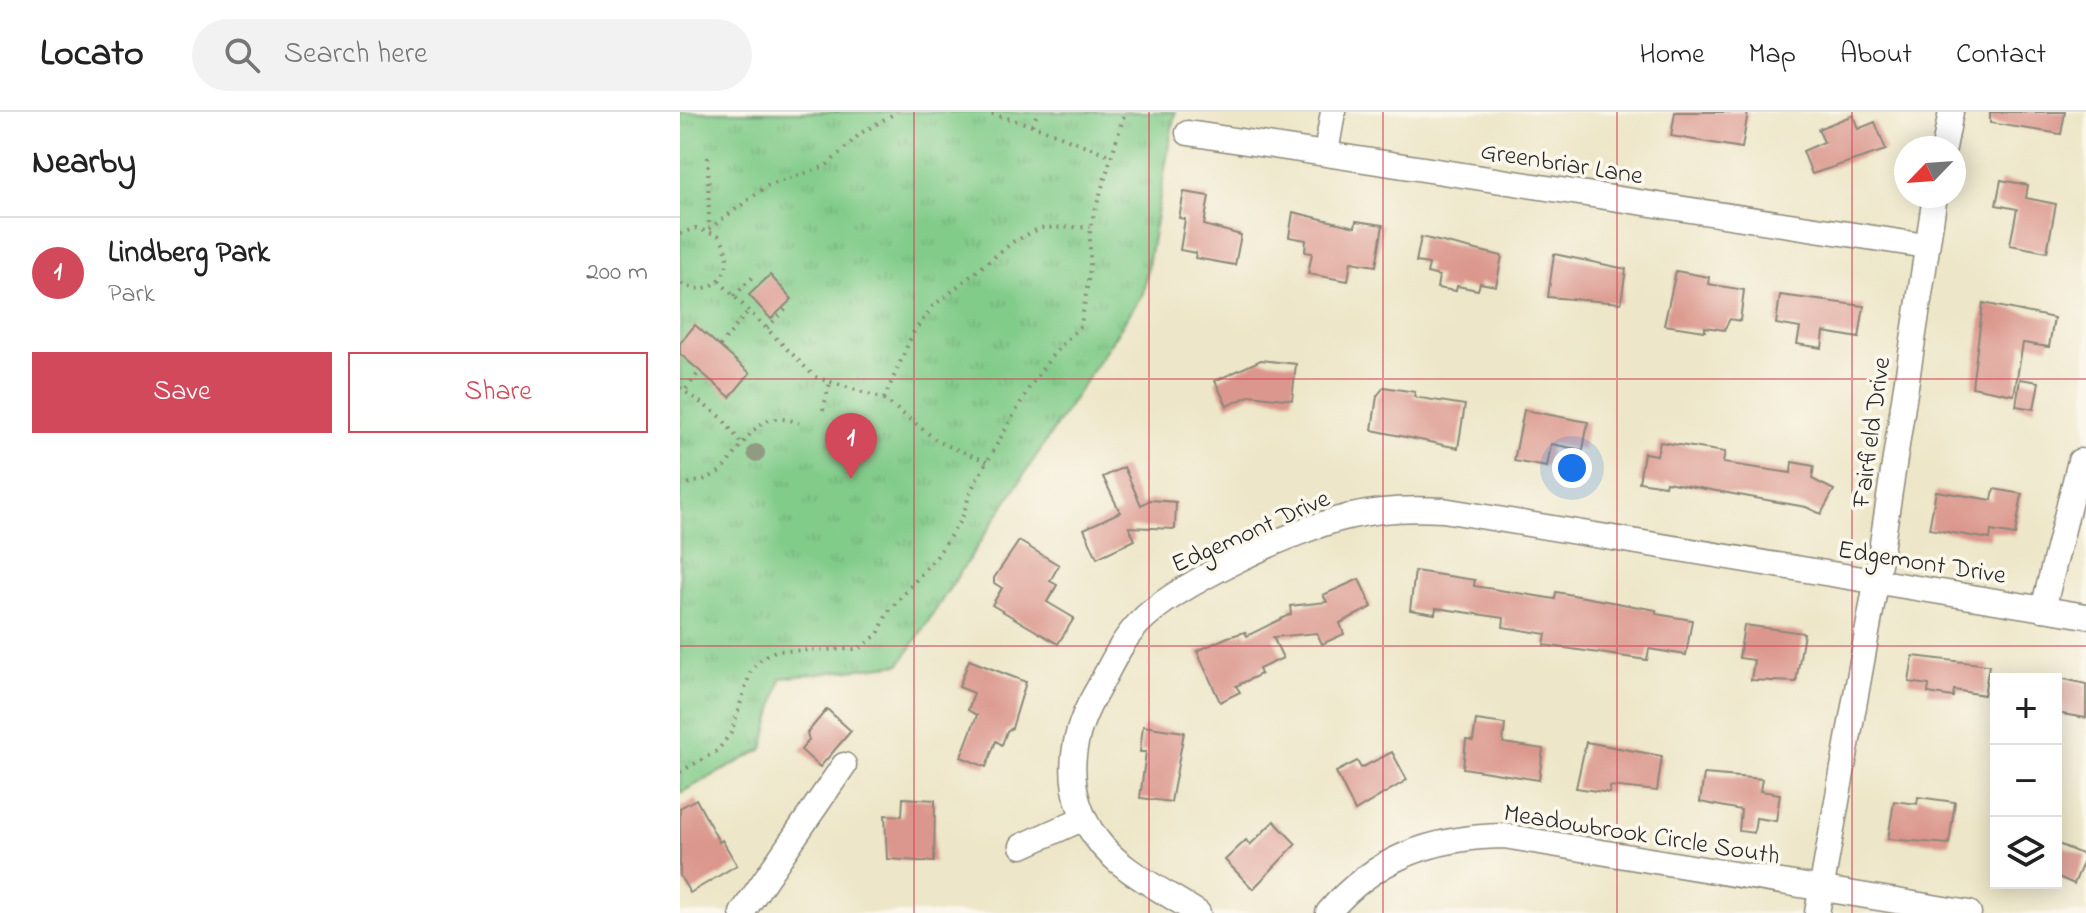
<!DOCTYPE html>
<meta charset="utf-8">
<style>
body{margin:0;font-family:"Indie Flower",sans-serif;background:#f2f2f2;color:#222}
.controls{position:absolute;right:24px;bottom:24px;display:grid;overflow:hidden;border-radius:0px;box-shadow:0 4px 20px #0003}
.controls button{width:72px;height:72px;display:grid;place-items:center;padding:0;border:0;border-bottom:2px solid #e0e0e0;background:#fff;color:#222;font:40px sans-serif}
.compass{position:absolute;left:1214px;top:24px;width:72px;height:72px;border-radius:50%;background:#fff;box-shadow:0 4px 20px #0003;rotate:245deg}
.you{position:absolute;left:892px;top:356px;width:28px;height:28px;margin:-20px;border:6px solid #fff;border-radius:50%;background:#1a73e8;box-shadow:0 0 0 12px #1a73e833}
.badge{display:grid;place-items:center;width:52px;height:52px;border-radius:50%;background:#d1495b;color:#fff;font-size:26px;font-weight:700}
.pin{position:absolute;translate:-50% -66px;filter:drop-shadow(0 2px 4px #0008)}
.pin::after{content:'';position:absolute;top:42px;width:28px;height:24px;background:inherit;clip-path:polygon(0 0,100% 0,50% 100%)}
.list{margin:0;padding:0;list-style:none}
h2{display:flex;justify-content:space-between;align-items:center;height:104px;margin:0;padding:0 32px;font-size:34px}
h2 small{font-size:26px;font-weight:400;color:#767676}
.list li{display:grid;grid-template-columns:52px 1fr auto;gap:24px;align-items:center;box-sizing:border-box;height:112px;padding:0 32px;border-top:2px solid #e0e0e0}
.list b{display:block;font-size:30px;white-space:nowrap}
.list p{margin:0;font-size:26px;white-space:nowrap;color:#767676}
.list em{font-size:26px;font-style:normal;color:#767676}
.actions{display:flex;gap:16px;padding:24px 32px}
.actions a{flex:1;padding:18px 0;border:2px solid #d1495b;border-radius:0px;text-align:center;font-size:28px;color:#d1495b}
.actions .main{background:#d1495b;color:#fff}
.icon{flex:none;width:44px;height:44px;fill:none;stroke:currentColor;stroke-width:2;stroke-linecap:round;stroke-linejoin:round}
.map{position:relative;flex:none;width:1406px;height:801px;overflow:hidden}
header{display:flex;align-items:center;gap:48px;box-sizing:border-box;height:112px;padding:0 40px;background:#fff;border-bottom:2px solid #e0e0e0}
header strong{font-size:38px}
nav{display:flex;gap:44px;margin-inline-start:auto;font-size:28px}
.search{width:560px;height:72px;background:#f2f2f2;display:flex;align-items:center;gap:20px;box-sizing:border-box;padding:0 28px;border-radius:44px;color:#767676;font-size:30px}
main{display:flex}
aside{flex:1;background:#fff}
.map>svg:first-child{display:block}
.park{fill:url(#park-tufts);stroke:#567c5a;stroke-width:2}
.building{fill:#db978d}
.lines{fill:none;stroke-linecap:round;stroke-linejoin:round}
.minor-casing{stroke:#8c887a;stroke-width:27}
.path{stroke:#8c887a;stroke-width:4;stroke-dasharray:2 6;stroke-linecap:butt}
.minor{stroke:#fff;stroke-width:24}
.tree{fill:#919a82}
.grid{fill:none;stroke:#d1495b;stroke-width:2;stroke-opacity:0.55}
.labels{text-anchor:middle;stroke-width:7;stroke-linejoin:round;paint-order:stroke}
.street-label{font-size:26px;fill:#2b2b2b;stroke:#fbf7ec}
</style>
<header>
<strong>Locato</strong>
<div class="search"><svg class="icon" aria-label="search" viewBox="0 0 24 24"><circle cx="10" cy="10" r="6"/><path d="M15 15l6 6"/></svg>Search here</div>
<nav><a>Home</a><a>Map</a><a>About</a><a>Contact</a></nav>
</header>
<main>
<aside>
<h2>Nearby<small></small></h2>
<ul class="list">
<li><span class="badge">1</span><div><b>Lindberg Park</b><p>Park</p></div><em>200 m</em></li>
</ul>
<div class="actions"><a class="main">Save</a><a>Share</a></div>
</aside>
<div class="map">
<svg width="1406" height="801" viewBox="0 0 1406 801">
<defs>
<pattern id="park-tufts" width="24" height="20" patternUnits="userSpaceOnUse" patternTransform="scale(2)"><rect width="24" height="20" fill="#82cc8a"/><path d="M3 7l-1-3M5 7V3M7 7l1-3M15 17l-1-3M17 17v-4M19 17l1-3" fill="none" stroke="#70af77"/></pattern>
</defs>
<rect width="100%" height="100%" fill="#fbf7ec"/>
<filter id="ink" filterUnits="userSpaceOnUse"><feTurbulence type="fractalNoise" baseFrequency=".0125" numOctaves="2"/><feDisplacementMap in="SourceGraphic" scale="16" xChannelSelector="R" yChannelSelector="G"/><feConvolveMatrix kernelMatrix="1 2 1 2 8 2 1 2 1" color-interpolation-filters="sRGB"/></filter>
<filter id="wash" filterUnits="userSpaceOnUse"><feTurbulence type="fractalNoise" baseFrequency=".006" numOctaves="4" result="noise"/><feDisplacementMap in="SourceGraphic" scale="32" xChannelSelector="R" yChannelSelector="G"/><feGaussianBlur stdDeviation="1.8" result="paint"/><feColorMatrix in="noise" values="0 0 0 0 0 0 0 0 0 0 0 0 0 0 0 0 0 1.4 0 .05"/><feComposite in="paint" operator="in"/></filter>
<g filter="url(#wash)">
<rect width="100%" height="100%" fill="#ede6c8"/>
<path class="park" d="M0 0H495L463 181 220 552 101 566 83 637 0 681Z"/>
<g id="blocks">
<g class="building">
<path d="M995 0H1068L1062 36 991 24Z"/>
<path d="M1310 0H1385L1381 22 1310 11Z"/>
<path d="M1173 3 1178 17 1195 10 1206 38 1132 62 1123 39 1144 30 1138 17Z"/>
<path d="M1321 68 1348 73 1346 86 1376 92 1367 140 1330 133 1337 97 1316 93Z"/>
<path d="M504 80 529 84 524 113 561 123 555 153 515 146 516 141 500 138 505 107 499 106Z"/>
<path d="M613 100 675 115 676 109 703 113 696 154 671 150 668 169 628 162 632 141 625 140 626 128 609 125Z"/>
<path d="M741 125 822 144 816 174 800 171 798 178 777 174 776 179 757 176 759 164 747 161 749 152 736 150Z"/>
<path d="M874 142 946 157 941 191 868 185Z"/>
<path d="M996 159 1029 165 1028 172 1064 178 1060 209 1050 207 1044 218 1025 215V219L984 213Z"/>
<path d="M90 163 112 187 91 207 69 183Z"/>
<path d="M1100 183 1184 194 1179 226 1144 220 1142 236 1117 232 1120 216 1096 212Z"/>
<path d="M1303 191 1374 206 1369 235 1343 231 1334 283 1292 275Z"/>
<path d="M15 213 70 261 50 285 0 242V231Z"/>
<path d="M581 248 616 252 612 288 571 283 547 294 535 269Z"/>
<path d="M1340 267 1359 270 1354 297 1336 294Z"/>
<path d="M704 275 735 280 734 285 785 293 778 336 692 318 697 284Z"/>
<path d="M844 298 908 310 903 338 871 332 867 355 834 349Z"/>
<path d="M980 330 1045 340 1043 351 1111 361 1112 350 1134 354 1132 367 1154 378 1141 402 1126 395 986 370 985 374 959 370 964 341 977 343Z"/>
<path d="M444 355 461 393 470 388 496 390 495 417 449 415 455 428 417 446 404 417 440 400 423 365Z"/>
<path d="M1314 377 1342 382 1335 423 1311 419 1310 427 1249 417 1256 379 1312 388Z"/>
<path d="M339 429 379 453 370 469 377 473 367 490 394 506 378 532 312 493 322 476 314 471V466Z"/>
<path d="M735 459 795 468 794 474 875 487 876 480 976 498V502L1012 508 1006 543 969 537 967 548 864 533 866 522 823 515 824 506 756 496 755 502 730 498Z"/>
<path d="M679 467 692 495 660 511 664 522 642 532 637 521 593 525 603 546 579 557 581 562 556 574 560 580 540 590 517 539 548 525 565 520 567 524 611 502 610 494 647 490 643 483Z"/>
<path d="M1064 513 1124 521 1116 570 1071 568 1074 548 1059 546Z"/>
<path d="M1233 544 1309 553 1304 583 1274 578 1273 585 1248 581 1249 573 1229 570Z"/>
<path d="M289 548 346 570 332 616 327 619 322 633 316 629 306 655 281 645 297 603 288 598 294 581 279 575Z"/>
<path d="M1376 565 1406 572V606L1376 601Z"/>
<path d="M147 597 171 619 140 655 121 638 129 628 127 621Z"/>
<path d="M796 608 825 612 823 631 863 637 859 668 783 656 786 628 793 629Z"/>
<path d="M463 614 504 620 491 690 460 686 466 640H460Z"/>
<path d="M906 630 982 644 977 679 930 674V681L896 676Z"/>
<path d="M712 640 727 668 675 699 656 660 677 649 681 656Z"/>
<path d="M1024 662 1082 667 1080 679 1100 682 1096 709 1076 706 1074 721 1059 719 1061 698 1020 690Z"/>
<path d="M1238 685 1275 690 1269 732 1208 727 1214 689 1237 692Z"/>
<path d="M223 686 255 688 254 750 207 747 205 703 222 704Z"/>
<path d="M16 687 39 730 42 728 57 753 10 781 0 764V696Z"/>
<path d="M594 709 616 732 573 777 545 748 566 728 570 733Z"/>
<path d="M1376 731 1406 744 1394 772 1376 764Z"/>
</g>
</g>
</g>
<g filter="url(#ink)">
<use href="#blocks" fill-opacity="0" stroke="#8c887a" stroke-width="2"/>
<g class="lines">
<g class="minor-casing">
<g id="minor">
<path d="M508 21 1246 134"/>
<path d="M1264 36 1271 0"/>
<path d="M646 41 653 0"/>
<path d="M1363 497 1400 349"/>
<path d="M342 734 404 706"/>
<path d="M62 801 164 653"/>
<path d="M518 801C485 779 439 759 416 726 384 681 388 630 414 584 428 560 439 532 458 512 494 473 615 417 667 405 699 397 731 396 763 398L1406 504"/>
<path d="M648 801C694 746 753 725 824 724L1289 801"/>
<path d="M1137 801 1196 471 1255 84"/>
</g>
</g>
<g class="path">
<path d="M304 0 352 13 432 44"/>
<path d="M352 13 358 0"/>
<path d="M28 45 29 117"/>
<path d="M29 117 87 74 146 54 181 21 217 0"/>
<path d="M0 122 15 116 38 123C62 152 35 191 0 171"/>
<path d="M39 169 135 265 204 287 259 330 308 350"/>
<path d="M54 184 73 165"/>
<path d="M87 216 106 197"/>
<path d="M40 234 68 199"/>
<path d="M0 276 41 305 62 332"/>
<path d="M6 277 20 259"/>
<path d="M204 287 233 221 252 195 333 130 360 116 410 115"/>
<path d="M143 298 150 271"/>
<path d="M0 373C15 370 30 368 41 358 69 332 74 294 119 311"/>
<path d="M0 660 37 639 51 621 71 558 82 546 95 539 179 537 198 522 208 500 257 444 282 406 291 378 349 276 374 241 401 213 410 157V115L445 0"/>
</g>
<use href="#minor" class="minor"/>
</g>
<circle class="tree" cx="76" cy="341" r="9"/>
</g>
<path class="grid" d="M234 0V801M469 0V801M703 0V801M937 0V801M1172 0V801M0 267H1406M0 534H1406"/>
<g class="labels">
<g class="street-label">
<text transform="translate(882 50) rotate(9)" y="9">Greenbriar Lane</text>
<text transform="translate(1190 320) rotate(-82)" y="9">Fairfield Drive</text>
<text transform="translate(570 418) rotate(-24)" y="9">Edgemont Drive</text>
<text transform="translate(1242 449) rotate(9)" y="9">Edgemont Drive</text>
<text transform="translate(962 721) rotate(9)" y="9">Meadowbrook Circle South</text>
</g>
</g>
</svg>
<div class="controls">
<button>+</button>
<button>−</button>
<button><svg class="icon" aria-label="layers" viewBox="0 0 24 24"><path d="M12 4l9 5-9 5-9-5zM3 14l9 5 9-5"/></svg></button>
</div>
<svg class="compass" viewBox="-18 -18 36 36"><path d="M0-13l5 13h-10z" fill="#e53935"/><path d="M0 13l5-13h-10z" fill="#767676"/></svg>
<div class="you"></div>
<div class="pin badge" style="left:171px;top:367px">1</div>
</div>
</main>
